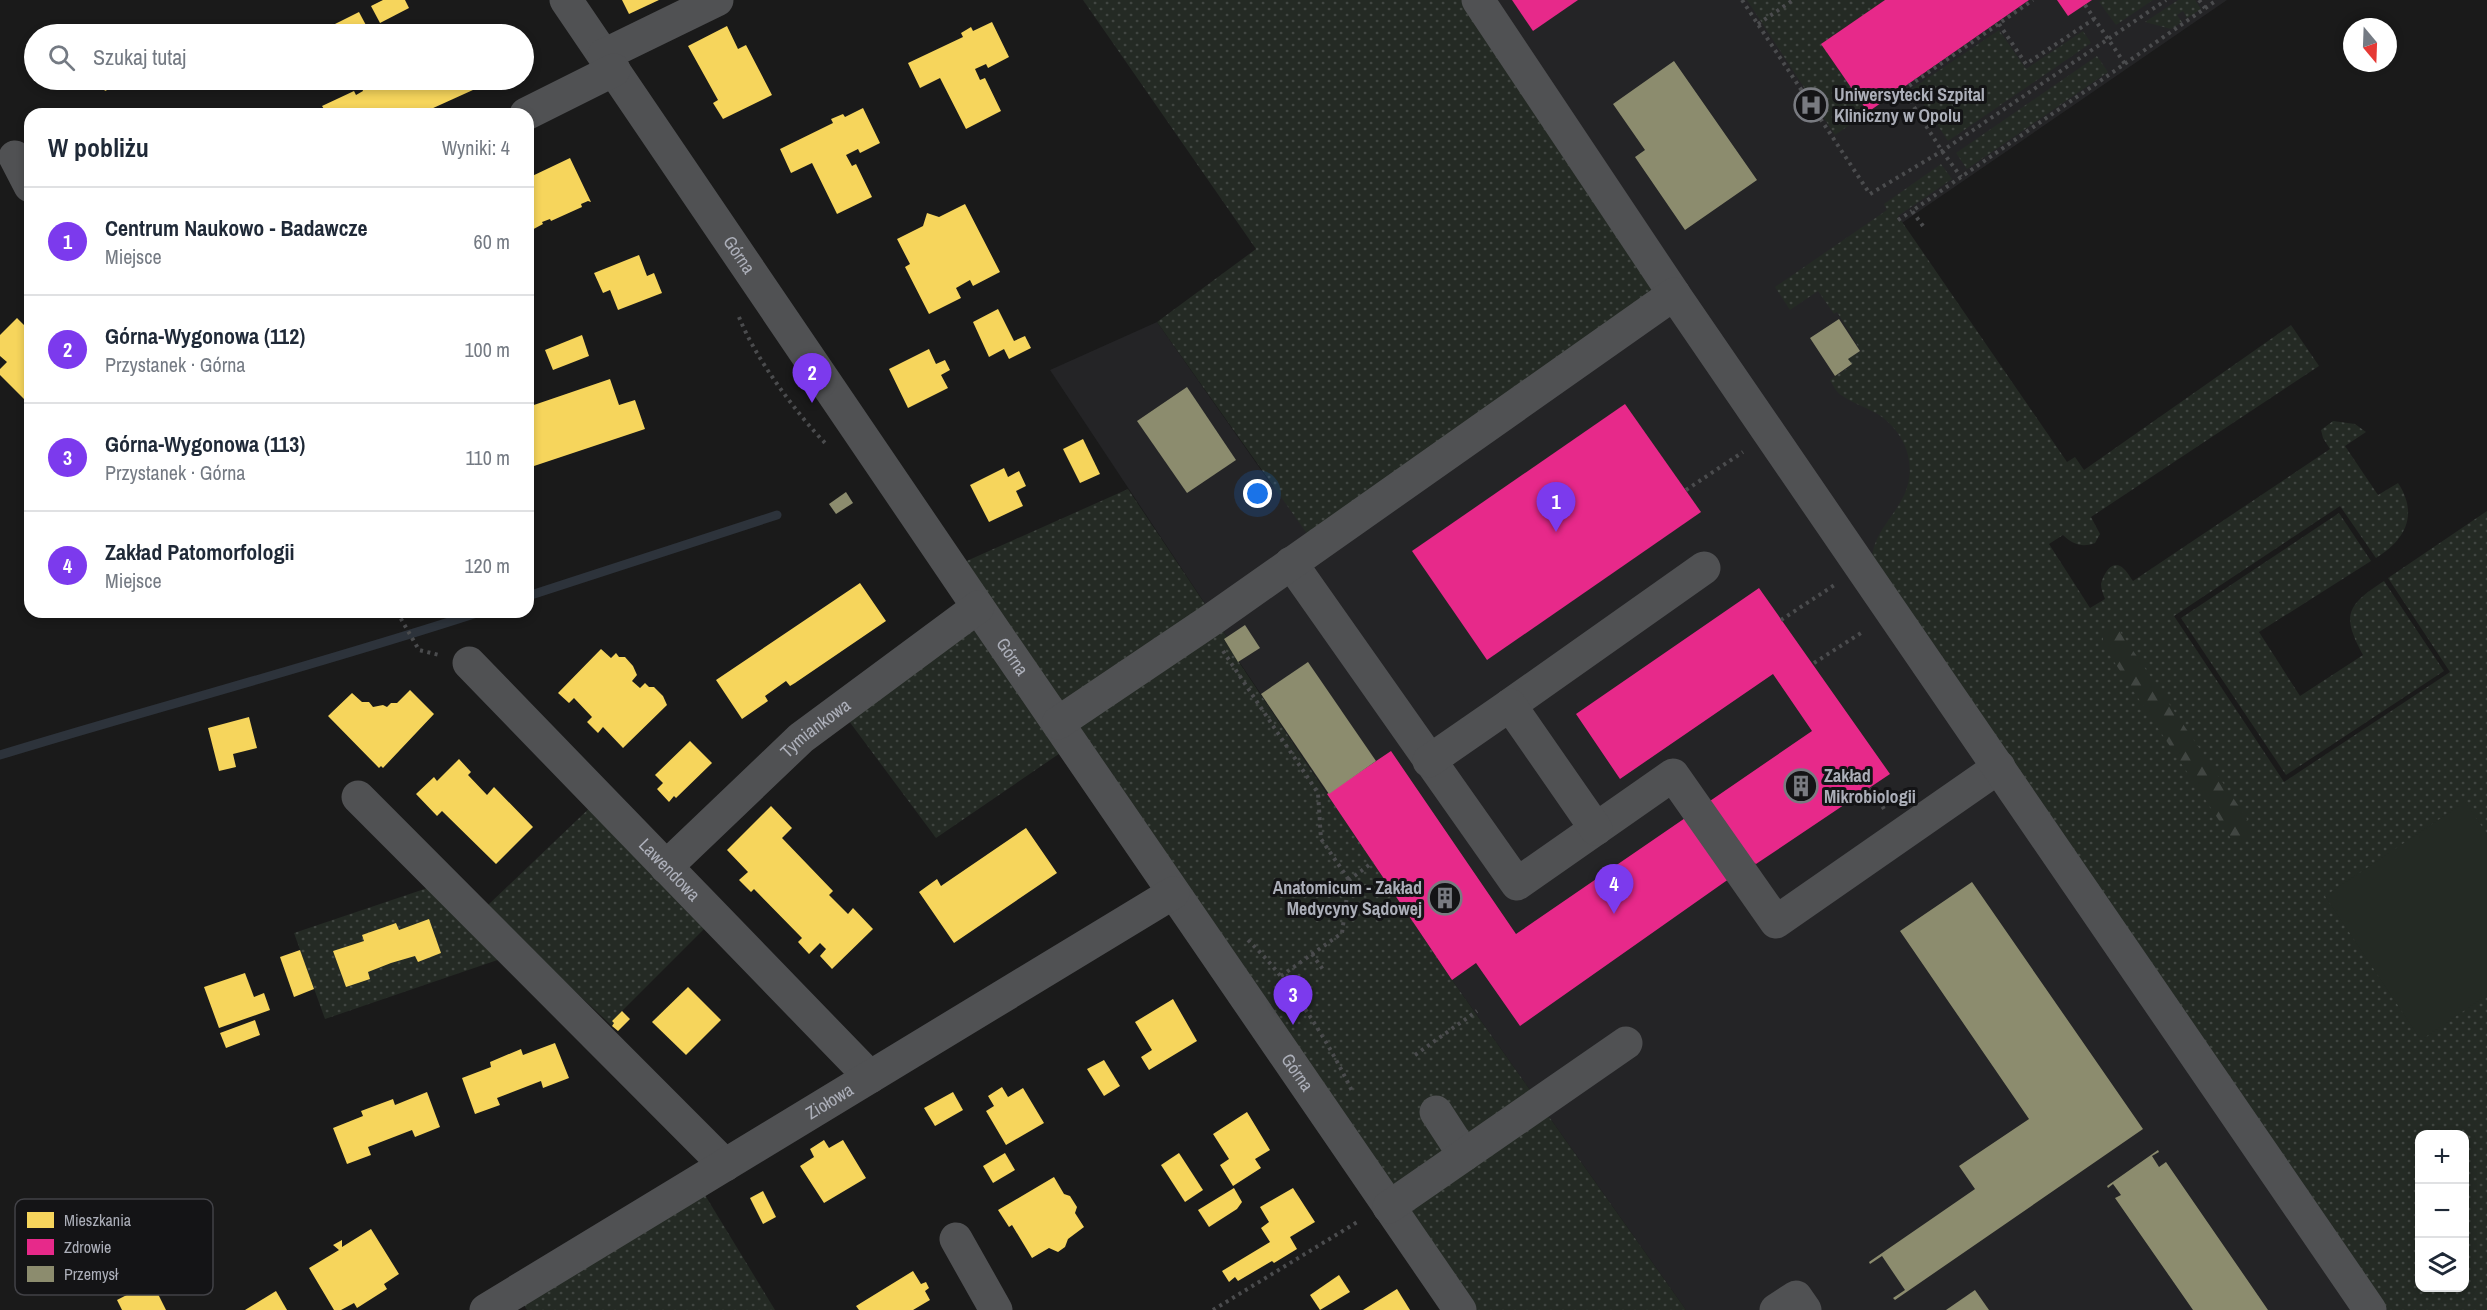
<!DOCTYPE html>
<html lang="pl">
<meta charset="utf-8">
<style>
body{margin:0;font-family:"Archivo Narrow",sans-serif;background:#f2f2f3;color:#1f2937}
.controls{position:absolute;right:18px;bottom:18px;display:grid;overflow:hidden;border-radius:12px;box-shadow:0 3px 9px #0003}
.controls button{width:54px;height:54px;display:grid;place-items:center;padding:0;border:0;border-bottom:2px solid #e0e1e3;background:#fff;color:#1f2937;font:30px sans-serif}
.compass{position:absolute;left:2343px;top:18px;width:54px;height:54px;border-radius:50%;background:#fff;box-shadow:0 3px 9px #0003;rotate:161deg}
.you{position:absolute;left:1258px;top:494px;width:21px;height:21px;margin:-15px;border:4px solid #fff;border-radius:50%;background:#1a73e8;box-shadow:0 0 0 9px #1a73e833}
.badge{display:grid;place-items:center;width:39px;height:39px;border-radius:50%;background:#7c3aed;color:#fff;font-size:20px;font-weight:700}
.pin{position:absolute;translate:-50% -50px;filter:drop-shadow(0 2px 3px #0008)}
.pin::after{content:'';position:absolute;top:32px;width:21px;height:18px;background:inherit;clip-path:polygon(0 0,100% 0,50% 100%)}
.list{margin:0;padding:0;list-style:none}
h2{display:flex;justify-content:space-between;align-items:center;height:78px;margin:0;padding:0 24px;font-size:26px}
h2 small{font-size:20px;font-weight:400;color:#747a83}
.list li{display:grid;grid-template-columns:39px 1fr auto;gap:18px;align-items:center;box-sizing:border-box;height:108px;padding:0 24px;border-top:2px solid #e0e1e3}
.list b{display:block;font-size:22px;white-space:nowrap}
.list p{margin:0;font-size:20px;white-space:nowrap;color:#747a83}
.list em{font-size:20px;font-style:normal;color:#747a83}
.icon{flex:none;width:33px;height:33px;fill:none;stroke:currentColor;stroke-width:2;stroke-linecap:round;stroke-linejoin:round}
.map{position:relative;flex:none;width:2487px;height:1310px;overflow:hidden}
.search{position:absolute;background:#fff;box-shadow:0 3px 9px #0003;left:24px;top:24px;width:510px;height:66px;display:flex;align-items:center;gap:15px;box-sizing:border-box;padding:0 21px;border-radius:33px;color:#747a83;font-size:22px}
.panel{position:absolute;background:#fff;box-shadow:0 3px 9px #0003;left:24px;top:108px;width:510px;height:510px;border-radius:18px}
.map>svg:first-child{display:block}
.built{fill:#242426}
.grass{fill:url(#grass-dots);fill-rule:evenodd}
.forest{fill:url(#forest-firs)}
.park{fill:#242a24}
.homes{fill:#f6d55c}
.health{fill:#e7298a}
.industry{fill:#8c8c6e}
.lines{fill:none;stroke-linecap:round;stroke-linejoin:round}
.stream{stroke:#2d333b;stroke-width:9}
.path{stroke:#4b4c4e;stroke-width:4;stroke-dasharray:3 4.5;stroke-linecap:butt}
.minor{stroke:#505153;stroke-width:33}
.labels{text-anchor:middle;stroke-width:6;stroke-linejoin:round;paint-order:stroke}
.poi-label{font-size:18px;font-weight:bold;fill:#acafb9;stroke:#141416;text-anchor:start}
.street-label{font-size:18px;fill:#acafb9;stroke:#141416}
.key{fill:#141416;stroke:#424247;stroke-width:1.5}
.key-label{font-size:16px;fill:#acafb9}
</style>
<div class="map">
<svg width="2487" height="1310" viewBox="0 0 2487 1310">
<defs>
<pattern id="grass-dots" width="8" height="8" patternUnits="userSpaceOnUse" patternTransform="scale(1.5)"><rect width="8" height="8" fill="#242a24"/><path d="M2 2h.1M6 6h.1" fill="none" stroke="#414642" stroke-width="1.8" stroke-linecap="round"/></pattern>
<pattern id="forest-firs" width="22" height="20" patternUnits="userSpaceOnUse" patternTransform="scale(1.5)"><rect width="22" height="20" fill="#242a24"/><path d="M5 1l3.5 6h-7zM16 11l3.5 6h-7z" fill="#414642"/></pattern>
</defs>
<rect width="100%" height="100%" fill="#1a1a1a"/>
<path class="built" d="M1478 0H2227L1899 225 2001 515 2420 1288H2464L2487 1310H1686L1452 980 1224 639 1227 637 1050 370 1157 322 1273 487Z"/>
<g class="grass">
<path d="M1083 0H1478L1674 294 1315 545 1157 322 1256 249Z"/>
<path d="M1747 0H1885L1822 44 1868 112 1835 135Z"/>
<path d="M2102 0H2153L2116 25 2099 2Z"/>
<path d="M2178 0H2195L2201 9 2187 18 2183 11 2177 15 2182 22 2171 29 2145 22Z"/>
<path d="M1999 30 2026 69 2083 31 2091 43 1948 141 1913 88Z"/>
<path d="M2097 56 2108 72 1967 169 1956 153Z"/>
<path d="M1941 164 1952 179 1898 216 2067 462 2075 457 2084 470 2291 325 2319 366 2091 517 2100 534 2095 543C2082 548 2072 544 2063 535L2049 544 2090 608 2105 599C2103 594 2101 589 2101 584 2103 576 2110 561 2120 566 2125 568 2130 577 2133 581L2330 449 2323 438 2321 430 2333 421 2355 424 2366 432 2345 446 2378 495 2398 483C2419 515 2405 540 2376 558L2340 506 2174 616 2284 782 2450 672 2388 578 2487 511V1310H2387L1872 557C1875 533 1890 521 1901 501 1917 474 1910 442 1888 422 1875 409 1856 406 1841 395 1836 392 1833 385 1830 380L1852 365 1848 359 1861 351 1837 312 1834 314 1818 291 1790 310 1775 287 1887 210 1884 204ZM2420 1134H2464V1288H2420Z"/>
<path d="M1128 489 1227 637 1224 640 1452 980 1686 1310H1460L1072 745 936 838 840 709 977 607 951 568Z"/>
<path d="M2339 513 2371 561 2259 632 2300 696 2363 655C2342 616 2345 606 2384 581L2444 671 2286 775 2181 618Z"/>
<path d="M600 798 715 918 612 1021 614 1023 612 1026 530 949 325 1019 294 933 460 877 488 905Z"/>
<path d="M697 1182 775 1310H527L516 1292Z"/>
</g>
<path class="forest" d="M2109 630H2119L2244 814 2250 824 2251 832 2245 839 2232 840 2103 645V637Z"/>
<path class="park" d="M2465 802 2487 834V995L2421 1040 2325 896Z"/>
<g class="homes">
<path d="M383 0H405L409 8 380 23 371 6Z"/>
<path d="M622 0H659L629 14Z"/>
<path d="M359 12 368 29 357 34H315Z"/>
<path d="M992 22 1009 57 988 68 986 64 975 69 980 80 985 78 1001 111 966 129 940 78 920 88 908 63 963 37 961 33 971 27 973 31Z"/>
<path d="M727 26 738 49 746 45 772 95 723 119 713 103 718 100 688 46Z"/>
<path d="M99 80H129L105 91Z"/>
<path d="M379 80H495L420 114H306L315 110 317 113 324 109 322 106 354 91 356 95 363 91 362 88Z"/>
<path d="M863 108 880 143 860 153 858 149 846 155 852 166 856 164 872 197 837 214 812 163 791 173 780 149 833 123 831 119 843 114 845 117Z"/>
<path d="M570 158 591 202 588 201 581 204 582 207 551 221 550 219 542 222 543 224 528 232V178Z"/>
<path d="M965 204 1000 272 973 286 970 280 956 288 961 298 929 314 905 267 910 264 897 239 923 226 927 213 939 217Z"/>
<path d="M639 255 647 276 654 273 662 293 618 310 610 290 603 293 594 273Z"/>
<path d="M998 309 1014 341 1025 336 1031 348 1009 359 1004 349 989 357 973 322Z"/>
<path d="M17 318 30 331V405L0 375V369L7 362 0 356V335Z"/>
<path d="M582 335 589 356 553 370 545 350Z"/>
<path d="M929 349 936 364 945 360 950 370 941 375 948 388 908 408 889 369Z"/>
<path d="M610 379 619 405 635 400 645 429 528 468V407Z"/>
<path d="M1083 439 1100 474 1080 483 1063 449Z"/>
<path d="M1004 468 1008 477 1019 471 1026 486 1016 491 1023 506 989 522 970 485Z"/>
<path d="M860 583 886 621 795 683 790 686 786 681 765 696 768 701 742 719 716 680Z"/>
<path d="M601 649 611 658 616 653 619 657H625L633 666 637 675 632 681 640 688 645 683 649 687H654L663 696 667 705 623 748 603 727 598 733 587 722 592 717 574 698 569 703 558 693Z"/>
<path d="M410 690 434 714 383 768 381 766 379 768 328 716 352 693 362 702H369L373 707 383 705 387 707 391 703H397Z"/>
<path d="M249 717 257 748 233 754 236 767 219 771 208 728Z"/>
<path d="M690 741 712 763 676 798 674 796 669 802 657 789 663 783 655 775Z"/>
<path d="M459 759 471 772 468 775 487 795 494 787 533 827 496 864 442 811 437 816 416 794 434 777 437 781Z"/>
<path d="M771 806 792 828 782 838 833 891 829 895 848 914 853 908 873 929 832 969 820 956 826 949 820 943 809 954 798 942 802 938 754 889 751 892 739 880 748 872 727 850Z"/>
<path d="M1026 828 1057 873 954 943 919 892 937 879 941 886Z"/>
<path d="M429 919 441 953 418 962 415 956 391 963 368 972 370 979 346 987 333 951 364 941 362 935 396 923 399 930Z"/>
<path d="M300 950 314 989 294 997 280 957Z"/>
<path d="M245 973 254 997 264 993 270 1010 219 1028 204 987Z"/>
<path d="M688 987 721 1020 686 1055 652 1022Z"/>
<path d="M1173 999 1197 1041 1149 1070 1141 1057 1152 1050 1135 1022Z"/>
<path d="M622 1011 630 1019 618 1031 612 1026 614 1023 612 1021Z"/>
<path d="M255 1020 260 1035 226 1048 220 1033Z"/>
<path d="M555 1043 569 1078 543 1088 541 1081 497 1098 500 1105 475 1114 462 1078 491 1067 490 1062 521 1049 523 1055Z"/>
<path d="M1104 1060 1120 1086 1104 1096 1087 1069Z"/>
<path d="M1002 1087 1008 1097 1023 1088 1044 1123 1006 1145 986 1111 994 1106 988 1096Z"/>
<path d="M427 1092 440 1127 415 1137 412 1130 368 1147 371 1155 347 1164 333 1128 363 1116 361 1111 393 1099 395 1105Z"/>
<path d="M953 1092 963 1110 935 1126 924 1108Z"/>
<path d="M1247 1112 1270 1150 1255 1159 1261 1168 1233 1186 1220 1165 1229 1159 1213 1134Z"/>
<path d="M824 1140 829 1148 843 1140 866 1178 824 1203 800 1166 814 1157 810 1149Z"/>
<path d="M1005 1153 1015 1170 993 1183 983 1166Z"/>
<path d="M1179 1153 1203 1190 1185 1202 1161 1165Z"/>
<path d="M1054 1177 1064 1194 1070 1196 1077 1207 1075 1213 1084 1227 1068 1239 1065 1247 1058 1252 1049 1248 1032 1258 1012 1225 1009 1227 998 1210Z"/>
<path d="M1234 1188 1242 1202 1237 1209 1209 1227 1198 1210Z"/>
<path d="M1293 1188 1315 1222 1290 1237 1297 1249 1274 1263 1272 1261 1238 1281 1235 1277 1229 1282 1222 1271 1270 1242 1261 1228 1269 1222 1260 1207Z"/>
<path d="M763 1191 776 1217 763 1224 750 1198Z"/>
<path d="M371 1229 399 1274 384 1284 387 1289 357 1308 354 1303 341 1310H334L309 1268 339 1250 333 1245 342 1240V1247Z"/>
<path d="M913 1271 921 1284 926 1282 929 1288 925 1291 930 1300 913 1310H859L856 1306Z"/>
<path d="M1339 1275 1350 1292 1320 1310 1310 1295Z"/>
<path d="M152 1282 166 1310H122L117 1300Z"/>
<path d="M1397 1289 1410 1310H1363Z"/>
<path d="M276 1291 287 1310H245Z"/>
</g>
<g class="health">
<path d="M1512 0H1578L1533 31Z"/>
<path d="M1885 0H2029L1868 112 1821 44Z"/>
<path d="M2057 0H2092L2068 16Z"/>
<path d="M1625 404 1701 512 1487 660 1412 551Z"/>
<path d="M1759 588 1890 774 1756 864 1753 862 1520 1026 1476 963 1452 980 1327 794 1391 751 1516 934 1812 731 1773 674 1620 779 1576 714Z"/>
</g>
<g class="industry">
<path d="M1674 61 1757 180 1685 230 1635 157 1645 150 1613 104Z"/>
<path d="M1839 319 1860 351 1848 359 1852 364 1835 376 1810 338Z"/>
<path d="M1187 387 1236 460 1187 493 1137 421Z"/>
<path d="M846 492 853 503 836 514 829 504Z"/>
<path d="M1245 625 1260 648 1238 662 1224 639Z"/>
<path d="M1308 662 1376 761 1329 794 1261 694Z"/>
<path d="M1972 882 2143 1129 1895 1300 1893 1298 1905 1290 1882 1256 1870 1264 1869 1262 1975 1189 1959 1166 2029 1119 1900 931Z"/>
<path d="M2158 1150 2159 1152 2152 1156 2159 1167 2166 1162 2268 1310H2193L2115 1198 2121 1195 2113 1184 2108 1188 2107 1186Z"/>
<path d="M1975 1290 1989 1310H1946Z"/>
</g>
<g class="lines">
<g class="stream">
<path d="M528 596 777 515"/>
<path d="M0 755C160 706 321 664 480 612"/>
</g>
<g class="path">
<path d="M1742 0 1870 194 1942 151 2166 0"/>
<path d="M2199 0 2205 8"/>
<path d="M2085 5 2125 64"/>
<path d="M1758 24 1793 0"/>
<path d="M1999 24 2026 64 2094 19"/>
<path d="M1902 88 1942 151 1961 177"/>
<path d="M1903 90 2033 0"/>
<path d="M1898 220 1912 211"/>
<path d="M1923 226 1912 211 2217 0"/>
<path d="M739 317C755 358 796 413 826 444"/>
<path d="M1686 490 1743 452"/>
<path d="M397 612 419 650 439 655"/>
<path d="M1781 620 1836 584"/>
<path d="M1223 651 1318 793 1321 839 1349 880"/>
<path d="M1814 663 1864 631"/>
<path d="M1870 788 1884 809"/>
<path d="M1248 940C1291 982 1326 1037 1352 1091"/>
<path d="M1312 954 1324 971"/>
<path d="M1281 976 1342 933 1349 880 1373 862"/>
<path d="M1415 1055 1477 1011"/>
<path d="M1213 1310 1359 1221"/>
</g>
<g class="minor">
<path id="s1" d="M566 0 978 607 1460 1310"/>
<path d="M1478 0 1674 294"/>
<path d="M604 55 717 0"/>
<path d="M526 114 614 70"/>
<path d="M15 157 30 186"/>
<path d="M1291 563 1517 884 1673 775 1776 922 1999 767"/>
<path id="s2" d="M469 663 870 1077"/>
<path d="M1510 705 1704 568"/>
<path d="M1058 723 1214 618 1674 294 2370 1310"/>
<path d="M1429 761 1510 705 1596 829"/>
<path d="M358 797 725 1165"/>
<path id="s3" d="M666 867 801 738 978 607"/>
<path d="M1436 1112 1464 1155"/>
<path d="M1389 1207 1626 1043"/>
<path d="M956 1239 996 1310"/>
<path id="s4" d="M486 1310 1173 893"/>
<path d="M1776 1310 1796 1297 1805 1310"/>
</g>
</g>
<defs>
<g id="hospital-ring" transform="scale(1.725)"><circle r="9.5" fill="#141416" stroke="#797b81" stroke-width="1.5"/><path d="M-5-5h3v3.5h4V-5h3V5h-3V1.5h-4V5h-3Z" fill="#797b81"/></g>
<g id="building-ring" transform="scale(1.725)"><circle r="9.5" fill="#141416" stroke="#797b81" stroke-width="1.5"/><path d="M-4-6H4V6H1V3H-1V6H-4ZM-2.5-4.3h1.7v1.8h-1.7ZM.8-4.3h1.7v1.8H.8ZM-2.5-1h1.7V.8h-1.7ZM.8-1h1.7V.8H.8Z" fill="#797b81"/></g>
</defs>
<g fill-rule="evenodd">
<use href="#hospital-ring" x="1811" y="105"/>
<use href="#building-ring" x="1801" y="786"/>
<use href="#building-ring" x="1445" y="898"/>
</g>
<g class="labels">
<g class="poi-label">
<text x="1834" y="101">Uniwersytecki Szpital<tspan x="1834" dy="21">Kliniczny w Opolu</tspan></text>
<text x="1824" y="782">Zakład<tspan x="1824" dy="21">Mikrobiologii</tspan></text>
<text x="1422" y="894" text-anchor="end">Anatomicum - Zakład<tspan x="1422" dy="21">Medycyny Sądowej</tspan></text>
</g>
<g class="street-label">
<text dy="6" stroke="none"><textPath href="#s1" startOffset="308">Górna</textPath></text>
<text dy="6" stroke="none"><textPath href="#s1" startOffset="794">Górna</textPath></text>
<text dy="6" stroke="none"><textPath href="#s3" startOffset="204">Tymiankowa</textPath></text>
<text dy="6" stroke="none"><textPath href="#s2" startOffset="288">Lawendowa</textPath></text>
<text dy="6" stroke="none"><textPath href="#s1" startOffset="1298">Górna</textPath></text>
<text dy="6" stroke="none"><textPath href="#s4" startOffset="402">Ziołowa</textPath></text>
</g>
</g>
<rect x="15" y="1199" width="198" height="96" rx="9" class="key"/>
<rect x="27" y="1212" width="27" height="16" fill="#f6d55c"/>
<rect x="27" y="1239" width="27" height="16" fill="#e7298a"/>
<rect x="27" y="1266" width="27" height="16" fill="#8c8c6e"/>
<g class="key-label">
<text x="64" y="1226">Mieszkania</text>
<text x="64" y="1253">Zdrowie</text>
<text x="64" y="1280">Przemysł</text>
</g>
</svg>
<div class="controls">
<button>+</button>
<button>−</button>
<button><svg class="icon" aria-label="layers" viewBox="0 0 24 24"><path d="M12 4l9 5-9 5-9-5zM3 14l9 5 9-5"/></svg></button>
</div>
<svg class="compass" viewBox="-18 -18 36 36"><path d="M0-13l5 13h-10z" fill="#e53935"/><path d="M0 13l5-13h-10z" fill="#747a83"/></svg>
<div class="you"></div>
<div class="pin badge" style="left:1556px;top:532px">1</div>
<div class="pin badge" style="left:812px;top:403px">2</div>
<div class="pin badge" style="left:1293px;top:1025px">3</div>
<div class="pin badge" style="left:1614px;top:914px">4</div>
<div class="search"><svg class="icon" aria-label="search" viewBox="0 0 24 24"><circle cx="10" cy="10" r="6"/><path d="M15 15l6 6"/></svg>Szukaj tutaj</div>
<section class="panel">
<h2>W pobliżu<small>Wyniki: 4</small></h2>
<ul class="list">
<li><span class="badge">1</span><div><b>Centrum Naukowo - Badawcze</b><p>Miejsce</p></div><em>60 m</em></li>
<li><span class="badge">2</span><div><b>Górna-Wygonowa (112)</b><p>Przystanek · Górna</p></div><em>100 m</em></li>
<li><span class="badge">3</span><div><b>Górna-Wygonowa (113)</b><p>Przystanek · Górna</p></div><em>110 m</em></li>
<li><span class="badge">4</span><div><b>Zakład Patomorfologii</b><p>Miejsce</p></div><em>120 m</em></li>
</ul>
</section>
</div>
